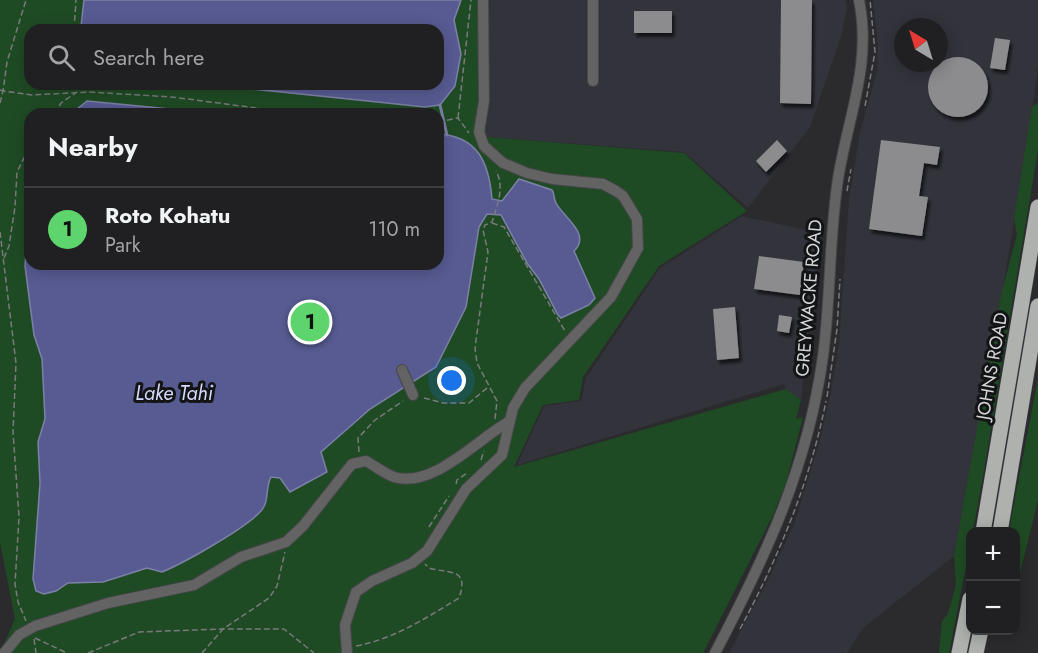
<!DOCTYPE html>
<meta charset="utf-8">
<style>
body{margin:0;font-family:Jost,sans-serif;background:#28282a;color:#f1f3f6}
.controls{position:absolute;right:18px;bottom:18px;display:grid;overflow:hidden;border-radius:12px;box-shadow:0 3px 15px #0003}
.controls button{width:54px;height:54px;display:grid;place-items:center;padding:0;border:0;border-bottom:2px solid #3d3e40;background:#202022;color:#f1f3f6;font:30px sans-serif}
.compass{position:absolute;left:894px;top:18px;width:54px;height:54px;border-radius:50%;background:#202022;box-shadow:0 3px 15px #0003;rotate:322deg}
.you{position:absolute;left:452px;top:381px;width:21px;height:21px;margin:-15px;border:4px solid #fff;border-radius:50%;background:#1a73e8;box-shadow:0 0 0 9px #1a73e833}
.badge{display:grid;place-items:center;width:39px;height:39px;border-radius:50%;background:#5dd56c;color:#111;font-size:20px;font-weight:700}
.pin{position:absolute;translate:-50% -50%;border:3px solid #fff;box-shadow:0 2px 6px #0006}
.list{margin:0;padding:0;list-style:none}
h2{display:flex;justify-content:space-between;align-items:center;height:78px;margin:0;padding:0 24px;font-size:26px}
h2 small{font-size:20px;font-weight:400;color:#a2a3a5}
.list li{display:grid;grid-template-columns:39px 1fr auto;gap:18px;align-items:center;box-sizing:border-box;height:84px;padding:0 24px;border-top:2px solid #3d3e40}
.list b{display:block;font-size:22px;white-space:nowrap}
.list p{margin:0;font-size:20px;white-space:nowrap;color:#a2a3a5}
.list em{font-size:20px;font-style:normal;color:#a2a3a5}
.icon{flex:none;width:33px;height:33px;fill:none;stroke:currentColor;stroke-width:2;stroke-linecap:round;stroke-linejoin:round}
.map{position:relative;flex:none;width:1038px;height:653px;overflow:hidden}
.search{position:absolute;background:#202022;box-shadow:0 3px 15px #0003;left:24px;top:24px;width:420px;height:66px;display:flex;align-items:center;gap:15px;box-sizing:border-box;padding:0 21px;border-radius:18px;color:#a2a3a5;font-size:22px}
.panel{position:absolute;background:#202022;box-shadow:0 3px 15px #0003;left:24px;top:108px;width:420px;height:162px;border-radius:18px}
.map>svg:first-child{display:block}
.built{fill:#32333b;fill-rule:evenodd}
.green{fill:#1f4b24;fill-rule:evenodd}
.water{fill:#575b92;stroke:#7d80a7;stroke-width:1.5}
.lines{fill:none;stroke-linecap:round;stroke-linejoin:round}
.stream{stroke:#7d80a7;stroke-width:3}
.building{fill:#8c8c8f;filter:url(#shadow)}
.minor-casing{stroke:#464649;stroke-width:12}
.highway-casing{stroke:#464649;stroke-width:16}
.path{stroke:#7a7a7c;stroke-width:1.5;stroke-dasharray:6 3;stroke-linecap:butt}
.minor{stroke:#626362;stroke-width:10}
.highway{stroke:#aeb1ae;stroke-width:15}
.labels{text-anchor:middle;stroke-width:6;stroke-linejoin:round;paint-order:stroke}
.street-label{font-size:18px;fill:#d6d6d8;stroke:#131415}
.water-label{font-size:20px;font-style:italic;fill:#d6dafc;stroke:#131415}
</style>
<div class="map">
<svg width="1038" height="653" viewBox="0 0 1038 653">
<defs>
<filter id="shadow"><feDropShadow dx="2.5" dy="4" stdDeviation="1.5" flood-color="#0009"/></filter>
</defs>
<rect width="100%" height="100%" fill="#2b2b2e"/>
<g class="built">
<path d="M487 0H845L847 7 842 33 810 127 748 208 684 152 486 137Z"/>
<path d="M873 0H1038V68L1033 105 986 392 954 556 863 628 847 653H729L767 582 794 524 819 444 831 392 839 345 849 199 860 132 877 71 878 45ZM903 27H939V63H903Z"/>
<path d="M742 216 820 233 801 400 786 389 784 384 517 465 544 406 581 401 586 378 660 268Z"/>
</g>
<g class="green">
<path d="M0 0H487L486 137 684 153 747 211 659 266 583 377 579 400 543 405 514 467 786 389 801 400 796 419 803 417 786 483 773 515 703 653H0L15 619 0 542ZM30 30H438V84H30ZM30 114H438V264H30Z"/>
<path d="M1038 103V150L982 482 973 531 970 532V546L949 653H939L942 621 948 614 956 585 954 556 1002 291 1017 235 1014 219 1032 107Z"/>
<path d="M1038 378V500L1016 589V532L1009 531Z"/>
</g>
<g class="water">
<path d="M84 0H461L454 20 461 54 455 86 440 105 425 107 205 84H438V30H84L81 26Z"/>
<path d="M87 101 222 114H71Z"/>
<path d="M438 134C478 136 489 163 492 199L502 201 519 179 552 190C555 194 553 198 556 203 563 217 592 234 574 251L595 298 589 305 561 318 558 315 539 279 527 263 501 215 487 214 479 227 466 307 436 367 370 409 321 452 327 472 290 492 280 478 271 477C265 487 270 501 261 511 246 528 184 563 162 572L147 568 103 582 68 583 56 591 44 594 36 591 33 579 40 483 38 442 45 419 42 359 34 335 25 266 30 200V264H438Z"/>
</g>
<g class="lines">
<path class="stream" d="M440 105 447 135"/>
</g>
<g class="building">
<path d="M781 0H812L811 104 780 103Z"/>
<rect x="634" y="11" width="38" height="22"/>
<path d="M995 38 1010 40 1005 70 990 68Z"/>
<circle cx="958" cy="87" r="30"/>
<path d="M777 140 787 151 766 172 756 161Z"/>
<path d="M881 140 940 147 937 165 924 163 919 196 928 197 922 236 869 229Z"/>
<path d="M759 256 804 262 800 295 754 289Z"/>
<path d="M735 307 739 358 717 360 713 309Z"/>
<path d="M779 315 792 317 789 333 777 331Z"/>
</g>
<g class="lines">
<g class="minor-casing">
<g id="minor">
<path d="M593 0V81"/>
<path d="M402 370 413 395"/>
<path d="M4 653 19 635 35 626 108 603 194 585 241 557 286 542 303 526 352 464 366 461C375 466 385 474 394 477 433 489 477 439 510 421"/>
<path d="M347 653 345 625 356 592 372 581 412 563 427 551 466 489 502 455 513 408 525 388 611 297 638 248 637 219 623 196 616 191 603 184 552 179 527 173 503 163 484 146 479 132 484 101 483 0"/>
<path d="M715 653C766 556 808 466 823 356 831 297 829 238 838 179 848 116 872 65 859 0"/>
</g>
</g>
<g class="highway-casing">
<g id="highway">
<path d="M983 532 1038 207"/>
<path d="M1000 532 1038 306"/>
<path d="M959 653 970 599"/>
<path d="M976 653 981 630"/>
</g>
</g>
<g class="path">
<path d="M74 30 76 0"/>
<path d="M86 84 89 91"/>
<path d="M0 90 3 91 7 62 26 0"/>
<path d="M0 103 3 91 32 95 89 92 172 97 287 112 374 114"/>
<path d="M865 106 875 52 870 0"/>
<path d="M55 114 61 103 77 92"/>
<path d="M458 118 471 0"/>
<path d="M438 122 458 118 469 133"/>
<path d="M847 191 851 169"/>
<path d="M492 223 504 227 565 331"/>
<path d="M0 232 16 363 13 432 19 517 15 584 18 602 26 621"/>
<path d="M4 258 9 246 15 207 17 172 30 146"/>
<path d="M827 397 837 329 840 279"/>
<path d="M424 398 443 403H469L487 388"/>
<path d="M495 419 497 401 477 363 475 348 488 252 483 230 485 225 492 222C497 206 505 187 496 171"/>
<path d="M359 452 358 438 375 420 403 401"/>
<path d="M481 460 484 451"/>
<path d="M456 484 457 480 467 473"/>
<path d="M429 527 449 496"/>
<path d="M740 629C779 556 810 482 826 401"/>
<path d="M35 638 67 653"/>
<path d="M34 639 36 653"/>
<path d="M356 646C394 639 426 618 459 598 470 567 448 574 429 568L425 564"/>
<path d="M88 653 139 632 223 629H284L314 653"/>
<path d="M202 653 223 629 269 598 277 586 285 552"/>
</g>
<use href="#minor" class="minor"/>
<use href="#highway" class="highway"/>
</g>
<g class="labels">
<g class="street-label">
<text transform="translate(809 298) rotate(-85)" y="6">GREYWACKE ROAD</text>
<text transform="translate(992 366) rotate(-80)" y="6">JOHNS ROAD</text>
</g>
<g class="water-label">
<text x="174" y="400">Lake Tahi</text>
</g>
</g>
</svg>
<div class="controls">
<button>+</button>
<button>−</button>
</div>
<svg class="compass" viewBox="-18 -18 36 36"><path d="M0-13l5 13h-10z" fill="#e53935"/><path d="M0 13l5-13h-10z" fill="#a2a3a5"/></svg>
<div class="you"></div>
<div class="pin badge" style="left:310px;top:322px">1</div>
<div class="search"><svg class="icon" aria-label="search" viewBox="0 0 24 24"><circle cx="10" cy="10" r="6"/><path d="M15 15l6 6"/></svg>Search here</div>
<section class="panel">
<h2>Nearby<small></small></h2>
<ul class="list">
<li><span class="badge">1</span><div><b>Roto Kohatu</b><p>Park</p></div><em>110 m</em></li>
</ul>
</section>
</div>
